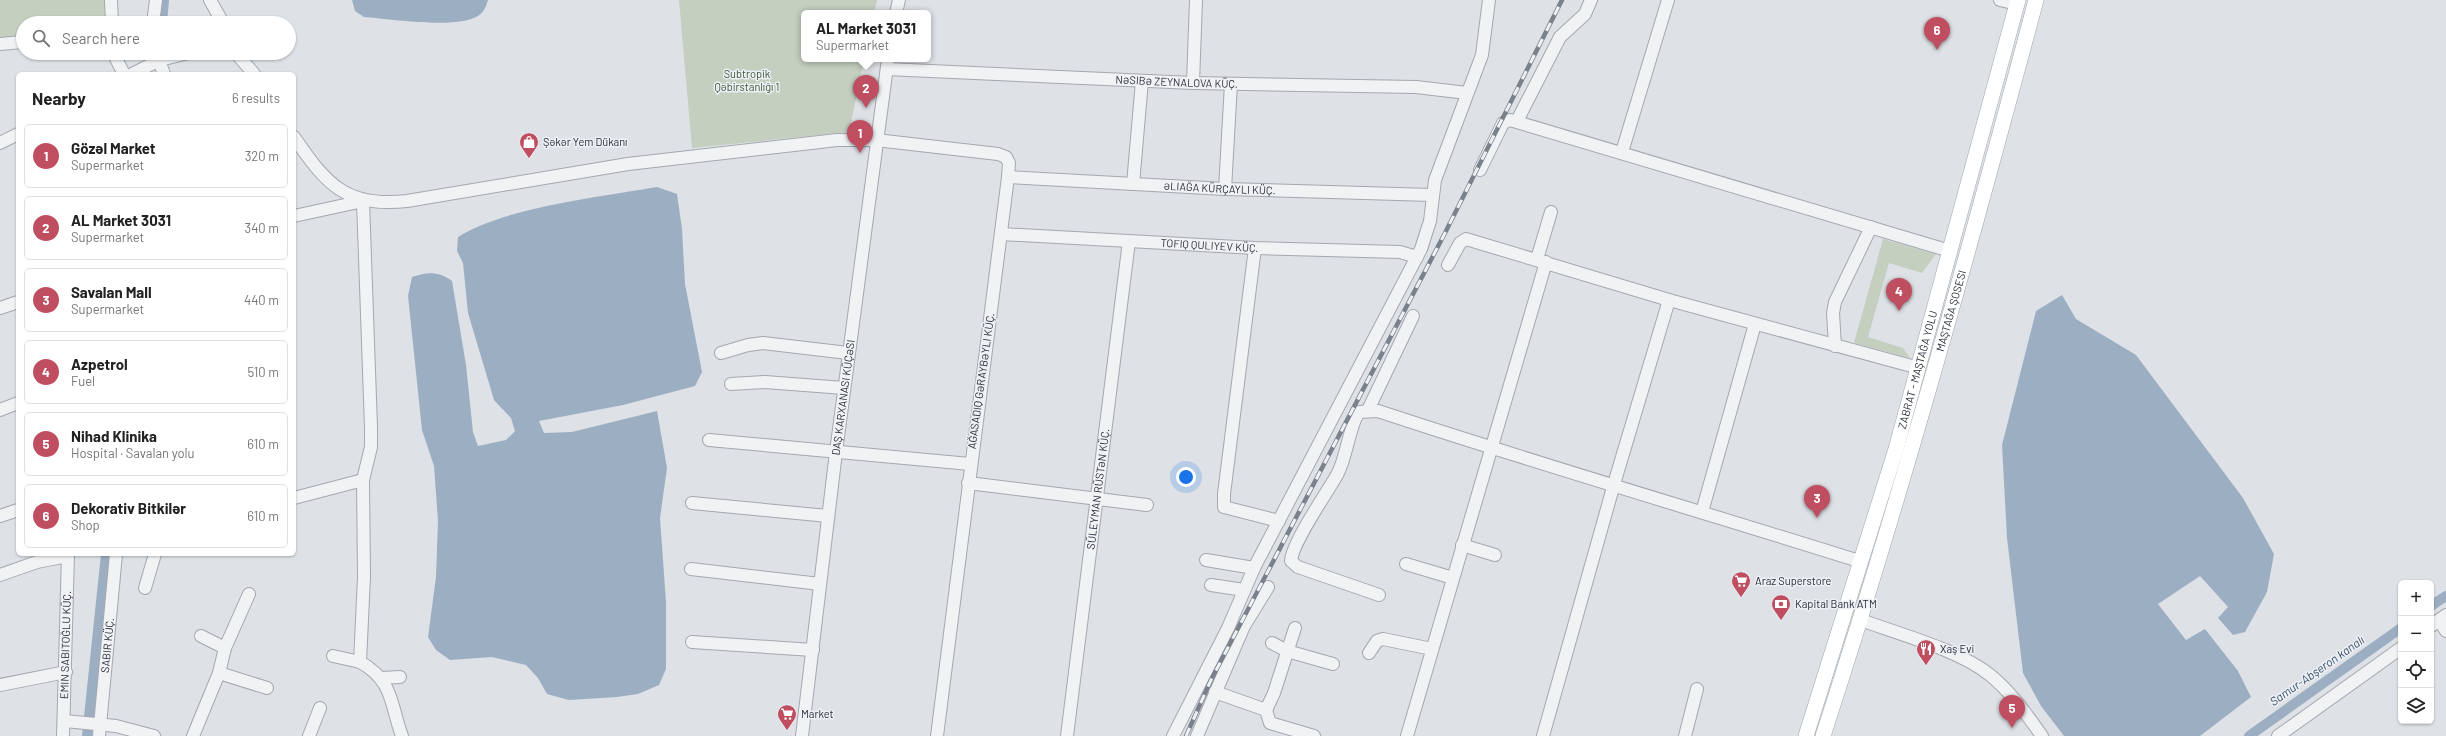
<!DOCTYPE html>
<meta charset="utf-8">
<style>
body{margin:0;font-family:Barlow,sans-serif;background:#f2f2f2;color:#222}
.controls{position:absolute;right:12px;bottom:12px;display:grid;overflow:hidden;border-radius:6px;box-shadow:0 1px 3px #0004}
.controls button{width:36px;height:36px;display:grid;place-items:center;padding:0;border:0;border-bottom:1px solid #e0e0e0;background:#fff;color:#222;font:20px sans-serif}
.you{position:absolute;left:1186px;top:477px;width:14px;height:14px;margin:-10px;border:3px solid #fff;border-radius:50%;background:#1a73e8;box-shadow:0 0 0 6px #1a73e833}
.badge{display:grid;place-items:center;width:26px;height:26px;border-radius:50%;background:#bf4e61;color:#fff;font-size:13px;font-weight:700}
.pin{position:absolute;translate:-50% -33px;filter:drop-shadow(0 1px 2px #0008)}
.pin::after{content:'';position:absolute;top:21px;width:14px;height:12px;background:inherit;clip-path:polygon(0 0,100% 0,50% 100%)}
.popup{position:absolute;left:801px;top:10px;width:130px;height:52px;box-sizing:border-box;display:grid;place-content:center;border-radius:6px;background:#fff;filter:drop-shadow(0 1px 3px #0005);font-size:13px;white-space:nowrap;color:#767676}
.popup b{font-size:15px;color:#222}
.popup::after{content:'';position:absolute;left:50%;top:100%;margin-left:-8px;border:8px solid transparent;border-top-color:#fff}
.list{margin:0;padding:0;list-style:none}
h2{display:flex;justify-content:space-between;align-items:center;height:52px;margin:0;padding:0 16px;font-size:17px}
h2 small{font-size:13px;font-weight:400;color:#767676}
.list li{display:grid;grid-template-columns:26px 1fr auto;gap:12px;align-items:center;box-sizing:border-box;height:64px;margin:0 8px 8px;padding:0 8px;border:1px solid #e0e0e0;border-radius:6px}
.list b{display:block;font-size:15px;white-space:nowrap}
.list p{margin:0;font-size:13px;white-space:nowrap;color:#767676}
.list em{font-size:13px;font-style:normal;color:#767676}
.icon{flex:none;width:22px;height:22px;fill:none;stroke:currentColor;stroke-width:2;stroke-linecap:round;stroke-linejoin:round}
.map{position:relative;flex:none;width:2446px;height:736px;overflow:hidden}
.search{position:absolute;background:#fff;box-shadow:0 1px 3px #0004;left:16px;top:16px;width:280px;height:44px;display:flex;align-items:center;gap:10px;box-sizing:border-box;padding:0 14px;border-radius:22px;color:#767676;font-size:15px}
.panel{position:absolute;background:#fff;box-shadow:0 1px 3px #0004;left:16px;top:72px;width:280px;height:484px;border-radius:6px}
.map>svg:first-child{display:block}
.green{fill:#c4cfc0}
.water{fill:#9cafc2}
.lines{fill:none;stroke-linecap:round;stroke-linejoin:round}
.canal{stroke:#9cafc2;stroke-width:10}
.minor-casing{stroke:#a4a8af;stroke-width:14}
.major-casing{stroke:#9ea6b0;stroke-width:16}
.minor{stroke:#f0f2f4;stroke-width:12}
.major{stroke:#fff;stroke-width:15}
.rail-casing{stroke:#79818d;stroke-width:4.5}
.rail{stroke:#edf0f4;stroke-width:3;stroke-dasharray:9;stroke-linecap:butt}
.labels{text-anchor:middle;stroke-width:3;stroke-linejoin:round;paint-order:stroke}
.park-label{font-size:11px;fill:#3d5537;stroke:#edf0f4}
.street-label{font-size:11px;fill:#292f3b;stroke:#edf0f4}
.poi-label{font-size:11px;fill:#292f3b;stroke:#edf0f4;text-anchor:start}
.water-label{font-size:12px;font-style:italic;fill:#374f6a;stroke:#edf0f4}
</style>
<div class="map">
<svg width="2446" height="736" viewBox="0 0 2446 736">
<rect width="100%" height="100%" fill="#dee1e6"/>
<g class="green">
<path d="M0 0H106L107 23H23V36L0 38Z"/>
<path d="M679 0H877L874 13H804V59H864L849 132 692 148Z"/>
<path d="M1883 239 1936 254 1922 273 1889 263 1868 337 1903 348 1910 358 1854 343Z"/>
</g>
<g class="water">
<path d="M352 0H488C486 7 483 14 476 17 452 29 392 19 364 17L355 11Z"/>
<path d="M657 187 677 194 682 229 685 284 702 372 695 386 623 405 539 421 544 433 572 432 657 411 667 468 660 518 666 602V669L659 685 638 694 617 697 569 700 547 694 538 678 526 665 492 657 450 660 436 650 428 637 436 577 438 521 434 466 422 430 408 296 412 277C428 272 438 271 452 281L466 365 473 432 478 446 506 440 515 431 511 418 494 400 468 313 463 263 457 251 458 237C506 207 600 197 657 187Z"/>
<path d="M2062 295 2076 319 2136 355 2243 498 2274 554 2267 592 2245 632 2233 635 2218 618 2228 607 2200 576 2158 604 2186 640 2205 629 2238 671 2251 697 2200 736H2064L2041 706 2023 673 2007 538 2002 445 2036 311Z"/>
</g>
<g class="lines">
<g class="canal">
<path d="M162 23 164 0"/>
<path d="M2431 606 2446 596"/>
<path d="M87 736 106 554"/>
<path d="M2249 736 2401 628"/>
</g>
<g class="minor-casing">
<g id="minor">
<path d="M111 0 112 23"/>
<path d="M210 0 223 23"/>
<path d="M2000 0 2017 4"/>
<path d="M896 13 899 0"/>
<path d="M153 23 156 0"/>
<path d="M0 44 23 42"/>
<path d="M113 53 124 74"/>
<path d="M156 53 164 74"/>
<path d="M236 53 254 74"/>
<path id="s1" d="M887 69 1193 83 1416 87 1467 93"/>
<path d="M132 74 160 60 188 53"/>
<path d="M1193 83 1196 0"/>
<path d="M1517 121 1560 37 1585 14 1591 0"/>
<path d="M294 137C326 184 346 208 407 201L628 164 837 140H876L998 154 1006 157 1009 163 1008 177 937 736"/>
<path d="M0 143 18 134"/>
<path d="M1622 152 1668 0"/>
<path d="M1480 170 1503 123 1510 120 1950 251"/>
<path id="s2" d="M1008 177 1225 189 1432 195"/>
<path d="M1133 184 1142 81"/>
<path d="M1225 189 1231 84"/>
<path d="M294 216 363 201 371 427V447L363 480 364 577 360 662C394 681 390 704 402 736"/>
<path id="s3" d="M1001 234 1255 248 1400 252 1417 257"/>
<path d="M1255 248 1224 494V507L1279 521"/>
<path d="M1537 259 1551 212"/>
<path d="M1448 265 1460 243 1466 239 1669 300 1919 368"/>
<path d="M0 308 18 302"/>
<path d="M1835 346 1833 313 1835 302 1871 227"/>
<path d="M721 353 748 345 763 343 848 353"/>
<path d="M731 384 765 382 844 388"/>
<path d="M0 410 18 403"/>
<path d="M1368 410 1413 316"/>
<path d="M709 440 970 464"/>
<path d="M968 483 1147 505"/>
<path d="M294 498 363 480"/>
<path d="M692 503 828 516"/>
<path d="M1702 512 1755 324"/>
<path d="M0 516 18 510"/>
<path d="M1462 545 1495 555"/>
<path d="M1206 560 1254 568"/>
<path d="M1406 564 1453 578"/>
<path d="M691 569 820 584"/>
<path d="M0 575 37 562 68 556"/>
<path d="M1211 585 1244 590"/>
<path d="M145 588 155 554"/>
<path d="M1379 595 1298 567 1291 561C1292 543 1326 494 1337 475 1347 457 1349 426 1359 412L1378 411C1538 464 1700 511 1862 562"/>
<path d="M1861 620C1899 634 1959 650 1990 675 2011 692 2027 715 2042 736"/>
<path d="M2439 620 2446 631"/>
<path d="M2431 626 2446 615"/>
<path d="M201 636 225 648"/>
<path d="M692 642 813 650"/>
<path d="M1272 643 1287 651 1333 664"/>
<path d="M1369 653 1377 641 1383 639 1432 649"/>
<path d="M333 656 360 662"/>
<path d="M219 673 267 688"/>
<path d="M382 678 400 677"/>
<path d="M0 685 66 672"/>
<path d="M1215 692 1266 710 1270 723 1314 736"/>
<path d="M1266 710 1274 693 1295 628"/>
<path d="M65 721 116 726 154 736"/>
<path id="s4" d="M63 736 68 554"/>
<path id="s5" d="M99 736 116 554"/>
<path d="M193 736 219 673 225 648 249 594"/>
<path d="M309 736 320 708"/>
<path id="s6" d="M802 736 836 452 888 59"/>
<path id="s7" d="M1067 736 1129 241"/>
<path d="M1173 736 1228 628 1254 568 1421 249 1430 221 1435 180 1482 55 1489 0"/>
<path d="M1197 736 1244 626 1268 587"/>
<path d="M1407 736 1546 262"/>
<path d="M1543 736 1614 484 1669 300"/>
<path d="M1685 736 1697 689"/>
<path d="M2278 736 2401 648"/>
</g>
</g>
<g class="major-casing">
<g id="major">
<path id="s8" d="M1806 736 1896 449 2018 0"/>
<path id="s9" d="M1823 736C1902 493 1970 247 2036 0"/>
</g>
</g>
<use href="#minor" class="minor"/>
<use href="#major" class="major"/>
<g class="rail-casing">
<path id="rail" d="M1186 736 1211 680 1444 235 1562 0"/>
</g>
<use href="#rail" class="rail"/>
</g>
<defs>
<g id="shop-pin" transform="scale(1)"><path d="M0 17L-7.5 6A9.5 9.5 0 1 1 7.5 6Z" fill="#bf4e61" stroke="#edf0f4"/><path d="M-5-2.5h2.3a2.7 3.5 0 0 1 5.4 0H5L5.5 6h-11ZM-1.5-2.5h3a1.5 2.3 0 0 0-3 0Z" fill="#fff"/></g>
<g id="supermarket-pin" transform="scale(1)"><path d="M0 17L-7.5 6A9.5 9.5 0 1 1 7.5 6Z" fill="#bf4e61" stroke="#edf0f4"/><path d="M-6-5.5h2.5l.6 2H6L4.5 2H-2.5L-4.4-4H-6ZM-1.5 3.2a1.3 1.3 0 1 0 .1 0ZM3 3.2a1.3 1.3 0 1 0 .1 0Z" fill="#fff"/></g>
<g id="bank-pin" transform="scale(1)"><path d="M0 17L-7.5 6A9.5 9.5 0 1 1 7.5 6Z" fill="#bf4e61" stroke="#edf0f4"/><path d="M-6-4H6V4H-6ZM0-2.3a2.3 2.3 0 1 0 0 4.6a2.3 2.3 0 1 0 0-4.6Z" fill="#fff"/></g>
<g id="restaurant-pin" transform="scale(1)"><path d="M0 17L-7.5 6A9.5 9.5 0 1 1 7.5 6Z" fill="#bf4e61" stroke="#edf0f4"/><path d="M-5-6h1v4h1v-4h1v4h1v-4h1v5L-1.5 .5V6h-2V.5L-5-1ZM5-6V6H3V1.5H1.5Q1.5-4 5-6Z" fill="#fff"/></g>
</defs>
<g fill-rule="evenodd">
<use href="#shop-pin" x="529" y="142"/>
<use href="#supermarket-pin" x="1741" y="581"/>
<use href="#bank-pin" x="1781" y="604"/>
<use href="#restaurant-pin" x="1926" y="649"/>
<use href="#supermarket-pin" x="787" y="714"/>
</g>
<g class="labels">
<g class="park-label">
<text x="747" y="78">Subtropik<tspan x="747" dy="13">Qəbirstanlığı 1</tspan></text>
</g>
<g class="street-label">
<text dy="4" stroke="none"><textPath href="#s1" startOffset="290">NƏSIBƏ ZEYNALOVA KÜÇ.</textPath></text>
<text dy="4" stroke="none"><textPath href="#s2" startOffset="212">ƏLIAĞA KÜRÇAYLI KÜÇ.</textPath></text>
<text dy="4" stroke="none"><textPath href="#s3" startOffset="209">TOFIQ QULIYEV KÜÇ.</textPath></text>
<text dy="4" stroke="none"><textPath href="#s9" startOffset="444">MAŞTAĞA ŞOSESI</textPath></text>
<text dy="4" stroke="none"><textPath href="#s8" startOffset="383">ZABRAT - MAŞTAĞA YOLU</textPath></text>
<text transform="translate(981 381) rotate(-82)" y="4">AĞASADIQ GƏRAYBƏYLI KÜÇ.</text>
<text dy="4" stroke="none"><textPath href="#s6" startOffset="341">DAŞ KARXANASI KÜÇƏSI</textPath></text>
<text dy="4" stroke="none"><textPath href="#s7" startOffset="249">SÜLEYMAN RÜSTƏN KÜÇ.</textPath></text>
<text dy="4" stroke="none"><textPath href="#s4" startOffset="91">EMIN SABITOĞLU KÜÇ.</textPath></text>
<text dy="4" stroke="none"><textPath href="#s5" startOffset="91">SABIR KÜÇ.</textPath></text>
</g>
<g class="poi-label">
<text x="543" y="146">Şəkər Yem Dükanı</text>
<text x="1755" y="585">Araz Superstore</text>
<text x="1795" y="608">Kapital Bank ATM</text>
<text x="1940" y="653">Xaş Evi</text>
<text x="801" y="718">Market</text>
</g>
<g class="water-label">
<text transform="translate(2317 671) rotate(-35)" y="4">Samur-Abşeron kanalı</text>
</g>
</g>
</svg>
<div class="controls">
<button>+</button>
<button>−</button>
<button><svg class="icon" aria-label="locate" viewBox="0 0 24 24"><circle cx="12" cy="12" r="6"/><path d="M12 2v4M12 18v4M2 12h4M18 12h4"/></svg></button>
<button><svg class="icon" aria-label="layers" viewBox="0 0 24 24"><path d="M12 4l9 5-9 5-9-5zM3 14l9 5 9-5"/></svg></button>
</div>
<div class="you"></div>
<div class="pin badge" style="left:860px;top:153px">1</div>
<div class="pin badge" style="left:866px;top:108px">2</div>
<div class="popup"><b>AL Market 3031</b>Supermarket</div>
<div class="pin badge" style="left:1817px;top:518px">3</div>
<div class="pin badge" style="left:1899px;top:311px">4</div>
<div class="pin badge" style="left:2012px;top:728px">5</div>
<div class="pin badge" style="left:1937px;top:50px">6</div>
<div class="search"><svg class="icon" aria-label="search" viewBox="0 0 24 24"><circle cx="10" cy="10" r="6"/><path d="M15 15l6 6"/></svg>Search here</div>
<section class="panel">
<h2>Nearby<small>6 results</small></h2>
<ul class="list">
<li><span class="badge">1</span><div><b>Gözəl Market</b><p>Supermarket</p></div><em>320 m</em></li>
<li><span class="badge">2</span><div><b>AL Market 3031</b><p>Supermarket</p></div><em>340 m</em></li>
<li><span class="badge">3</span><div><b>Savalan Mall</b><p>Supermarket</p></div><em>440 m</em></li>
<li><span class="badge">4</span><div><b>Azpetrol</b><p>Fuel</p></div><em>510 m</em></li>
<li><span class="badge">5</span><div><b>Nihad Klinika</b><p>Hospital · Savalan yolu</p></div><em>610 m</em></li>
<li><span class="badge">6</span><div><b>Dekorativ Bitkilər</b><p>Shop</p></div><em>610 m</em></li>
</ul>
</section>
</div>
